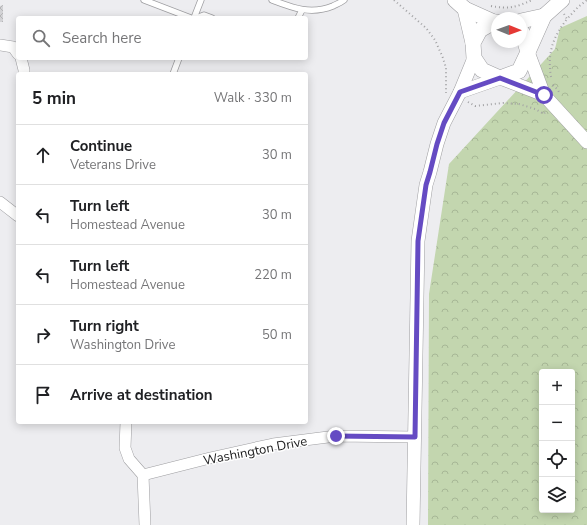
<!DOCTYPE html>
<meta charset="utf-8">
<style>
body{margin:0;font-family:"Nunito Sans",sans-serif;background:#f2f2f2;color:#202124}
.controls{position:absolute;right:12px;bottom:12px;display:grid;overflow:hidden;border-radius:4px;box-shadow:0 2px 10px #0003}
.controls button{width:36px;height:36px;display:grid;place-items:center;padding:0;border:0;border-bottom:1px solid #e0e0e0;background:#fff;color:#202124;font:20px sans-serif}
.compass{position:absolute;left:491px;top:12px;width:36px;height:36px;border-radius:50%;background:#fff;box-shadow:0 2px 10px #0003;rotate:91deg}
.stop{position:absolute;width:12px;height:12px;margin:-9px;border:3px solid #654bc3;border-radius:50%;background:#fff}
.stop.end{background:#654bc3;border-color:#fff;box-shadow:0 1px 4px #0008}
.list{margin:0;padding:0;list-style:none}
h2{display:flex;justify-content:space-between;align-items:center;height:52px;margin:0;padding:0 16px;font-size:17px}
h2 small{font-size:13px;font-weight:400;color:#757577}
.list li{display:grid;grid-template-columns:26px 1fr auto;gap:12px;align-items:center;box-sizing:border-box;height:60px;padding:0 16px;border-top:1px solid #e0e0e0}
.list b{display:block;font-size:15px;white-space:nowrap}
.list p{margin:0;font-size:13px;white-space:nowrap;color:#757577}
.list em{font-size:13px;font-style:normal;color:#757577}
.icon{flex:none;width:22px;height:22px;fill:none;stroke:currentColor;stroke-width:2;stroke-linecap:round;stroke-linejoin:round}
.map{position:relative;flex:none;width:587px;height:525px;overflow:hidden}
.search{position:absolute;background:#fff;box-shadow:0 2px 10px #0003;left:16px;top:16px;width:292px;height:44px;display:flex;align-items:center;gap:10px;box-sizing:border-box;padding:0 14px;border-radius:4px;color:#757577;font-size:15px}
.panel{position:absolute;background:#fff;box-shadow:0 2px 10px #0003;left:16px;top:72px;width:292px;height:352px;border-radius:4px}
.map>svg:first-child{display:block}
.forest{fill:url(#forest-crowns);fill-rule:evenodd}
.building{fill:url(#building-cross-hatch)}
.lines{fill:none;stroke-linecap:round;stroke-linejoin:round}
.service-casing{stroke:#9e9ea1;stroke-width:7}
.minor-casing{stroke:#9e9ea1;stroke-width:12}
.tertiary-casing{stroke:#9e9ea1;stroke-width:14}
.secondary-casing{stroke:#9e9ea1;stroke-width:16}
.path{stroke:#a2a2a4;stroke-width:2;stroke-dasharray:1 3;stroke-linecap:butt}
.service{stroke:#fff;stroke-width:5.5}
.minor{stroke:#fff;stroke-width:11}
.tertiary{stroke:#fff;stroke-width:13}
.secondary{stroke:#fff;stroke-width:15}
.route{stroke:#654bc3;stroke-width:5}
.labels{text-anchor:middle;stroke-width:3;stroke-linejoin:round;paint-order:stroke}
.street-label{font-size:13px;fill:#1b1b1c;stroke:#fff}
</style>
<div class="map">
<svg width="587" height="525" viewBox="0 0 587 525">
<defs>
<pattern id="forest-crowns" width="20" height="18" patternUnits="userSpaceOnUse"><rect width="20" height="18" fill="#c3d6af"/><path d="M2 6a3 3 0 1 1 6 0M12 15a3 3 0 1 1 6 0" fill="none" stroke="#a7b796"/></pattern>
<pattern id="building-cross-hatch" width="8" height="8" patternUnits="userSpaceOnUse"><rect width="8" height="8" fill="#d2d2d5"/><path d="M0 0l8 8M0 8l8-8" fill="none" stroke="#b4b4b6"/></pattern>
</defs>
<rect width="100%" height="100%" fill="#ededf0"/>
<path class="forest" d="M587 16V525H428L429 294 449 164 555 49 560 28ZM542 372H572V510H542Z"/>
<path class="building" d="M3 5V22H0V6Z"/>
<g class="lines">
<g class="service-casing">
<g id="service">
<path d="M144 0 191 18"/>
<path d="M272 0C293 8 311 15 333 6 337 4 340 3 344 0"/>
<path d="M194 18 201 0"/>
<path d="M196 18 204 15 212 18"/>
<path d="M298 18 302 10"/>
<path d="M173 74 179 58"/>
</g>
</g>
<g class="minor-casing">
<g id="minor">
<path d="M0 45 13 47 18 54"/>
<path d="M21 58 24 70V74"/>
<path d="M0 202 18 216"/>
<path d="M126 422 125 448 129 459 143 475 145 525"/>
<path d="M143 475 210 458 273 444 336 436 415 437"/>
</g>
</g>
<g class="tertiary-casing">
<g id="tertiary">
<path d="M528 52 544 95 587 142"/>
<path d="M460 92 500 78 544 95"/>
<path d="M413 525 418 241 426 185 430 172 437 144 444 123 460 92 474 58"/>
</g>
</g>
<g class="secondary-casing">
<g id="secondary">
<path d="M455 0 465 9 494 22"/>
<path d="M465 9 473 43"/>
<path d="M521 21 544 16"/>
<path d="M497 22H494L480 30 473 43 474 58 482 70 500 78 519 71 528 52 522 32 521 31"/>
<path d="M528 52 544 16 562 0"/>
</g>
</g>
<g class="path">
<path d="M394 0 426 28 435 40 443 58 446 68V93"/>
<path d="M491 6C508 9 515 8 532 0"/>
<path d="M564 14 567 19 578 7 587 0"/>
<path d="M551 77C547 53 553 37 567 19"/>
<path d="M553 85 558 90 560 94"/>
<path d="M468 102 475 106 503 103 519 104 535 109 544 114 545 112"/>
</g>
<use href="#service" class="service"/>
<use href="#minor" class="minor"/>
<use href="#tertiary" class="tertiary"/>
<use href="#secondary" class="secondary"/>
</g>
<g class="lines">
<path class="route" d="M336 436 415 437 418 241 426 185 430 172 437 144 444 123 460 92 500 78 544 95"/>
</g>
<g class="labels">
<g class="street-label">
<text transform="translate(255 450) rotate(-11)" y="5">Washington Drive</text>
</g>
</g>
</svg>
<div class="controls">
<button>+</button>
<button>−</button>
<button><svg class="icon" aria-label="locate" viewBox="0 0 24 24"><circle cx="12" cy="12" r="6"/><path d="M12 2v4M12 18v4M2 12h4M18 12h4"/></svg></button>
<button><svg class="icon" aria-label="layers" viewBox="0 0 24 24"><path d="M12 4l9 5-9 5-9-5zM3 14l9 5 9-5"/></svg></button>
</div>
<svg class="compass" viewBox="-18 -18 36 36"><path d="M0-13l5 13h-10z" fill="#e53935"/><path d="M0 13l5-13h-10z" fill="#757577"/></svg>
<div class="stop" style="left:544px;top:95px"></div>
<div class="stop end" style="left:336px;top:436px"></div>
<div class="search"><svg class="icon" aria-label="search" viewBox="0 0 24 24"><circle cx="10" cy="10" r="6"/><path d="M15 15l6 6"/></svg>Search here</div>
<section class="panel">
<h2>5 min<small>Walk · 330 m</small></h2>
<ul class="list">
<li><svg class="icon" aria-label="ahead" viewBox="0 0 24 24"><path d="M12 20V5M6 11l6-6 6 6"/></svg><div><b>Continue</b><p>Veterans Drive</p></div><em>30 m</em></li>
<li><svg class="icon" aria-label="left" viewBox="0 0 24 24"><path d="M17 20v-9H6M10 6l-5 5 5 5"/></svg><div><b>Turn left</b><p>Homestead Avenue</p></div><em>30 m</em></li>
<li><svg class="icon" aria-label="left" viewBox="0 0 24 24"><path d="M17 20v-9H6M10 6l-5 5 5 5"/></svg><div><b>Turn left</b><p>Homestead Avenue</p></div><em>220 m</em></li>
<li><svg class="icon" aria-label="right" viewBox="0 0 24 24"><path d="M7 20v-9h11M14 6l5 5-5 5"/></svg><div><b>Turn right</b><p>Washington Drive</p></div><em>50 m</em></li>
<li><svg class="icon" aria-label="arrive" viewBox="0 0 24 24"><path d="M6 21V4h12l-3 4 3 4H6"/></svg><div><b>Arrive at destination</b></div></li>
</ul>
</section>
</div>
